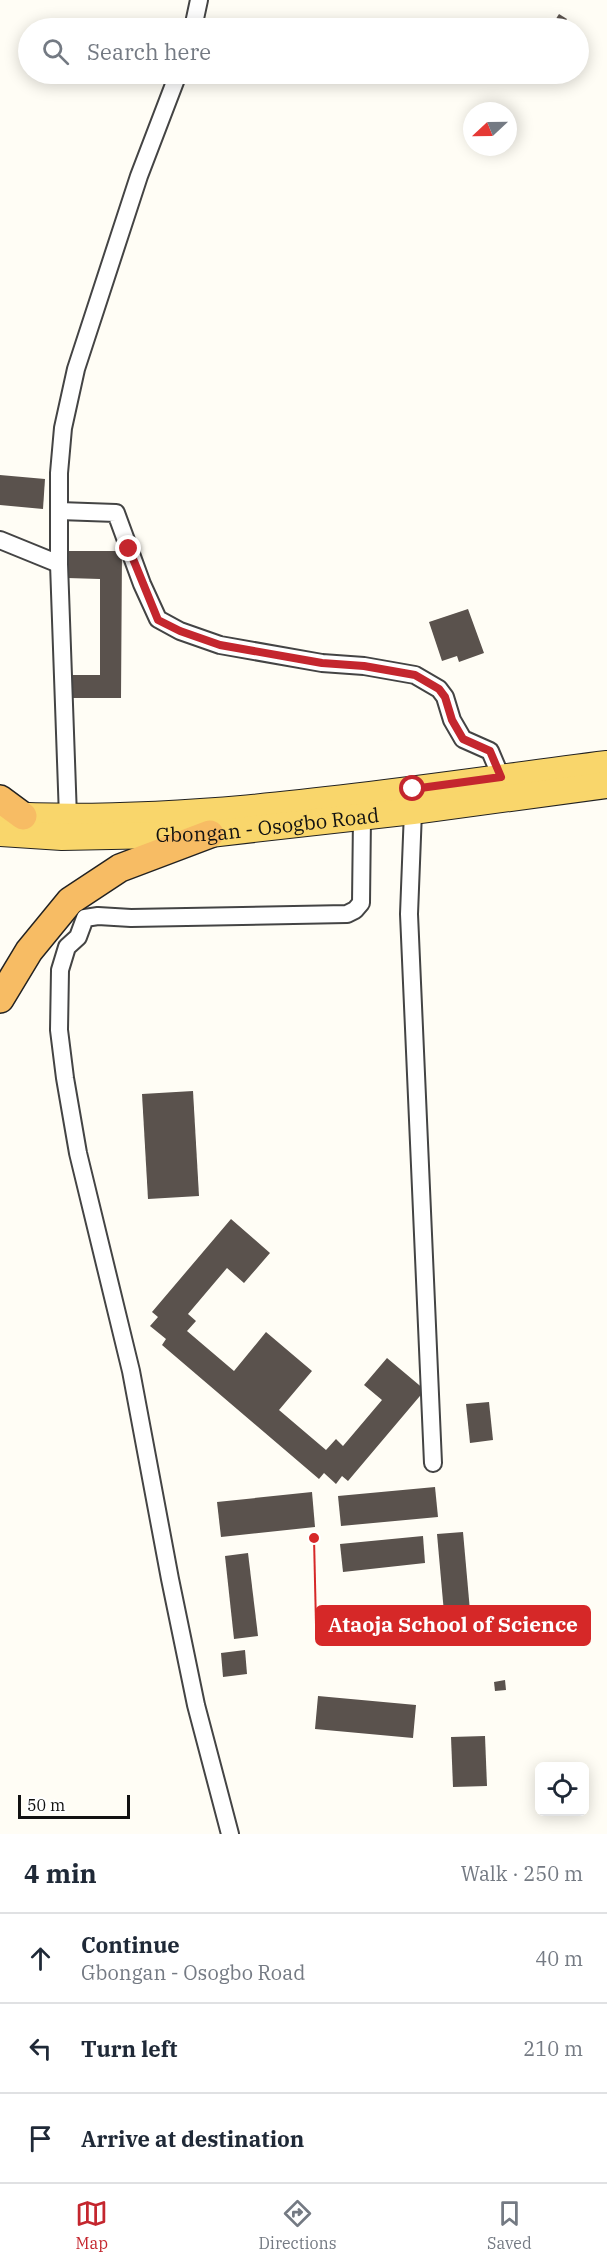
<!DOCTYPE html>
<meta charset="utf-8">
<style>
body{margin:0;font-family:"IBM Plex Serif",serif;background:#f2f2f3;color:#1f2937}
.controls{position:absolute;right:18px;bottom:18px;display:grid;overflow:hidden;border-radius:9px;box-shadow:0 3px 15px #0003}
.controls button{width:54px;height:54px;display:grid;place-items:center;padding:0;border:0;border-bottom:2px solid #e0e1e3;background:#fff;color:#1f2937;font:30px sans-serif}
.compass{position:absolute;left:463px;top:102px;width:54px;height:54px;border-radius:50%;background:#fff;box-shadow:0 3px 15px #0003;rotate:248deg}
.scale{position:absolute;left:18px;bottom:15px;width:112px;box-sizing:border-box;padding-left:6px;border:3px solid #111;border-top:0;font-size:16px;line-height:21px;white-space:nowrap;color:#111;-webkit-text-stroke:4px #fff;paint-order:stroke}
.stop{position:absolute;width:18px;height:18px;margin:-14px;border:4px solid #c4262e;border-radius:50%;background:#fff}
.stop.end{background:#c4262e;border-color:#fff;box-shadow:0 2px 6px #0008}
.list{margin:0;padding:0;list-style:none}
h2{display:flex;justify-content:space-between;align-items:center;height:78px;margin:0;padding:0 24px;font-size:26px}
h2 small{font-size:20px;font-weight:400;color:#747a83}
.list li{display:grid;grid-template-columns:39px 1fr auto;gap:18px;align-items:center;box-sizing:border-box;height:90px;padding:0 24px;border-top:2px solid #e0e1e3}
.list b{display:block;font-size:22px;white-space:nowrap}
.list p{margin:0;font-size:20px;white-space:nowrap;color:#747a83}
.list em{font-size:20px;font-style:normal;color:#747a83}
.icon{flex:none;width:33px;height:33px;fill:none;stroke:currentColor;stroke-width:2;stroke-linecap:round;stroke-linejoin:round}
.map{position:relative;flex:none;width:607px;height:1834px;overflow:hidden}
.search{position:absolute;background:#fff;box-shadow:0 3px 15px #0003;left:18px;right:18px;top:18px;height:66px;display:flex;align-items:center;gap:15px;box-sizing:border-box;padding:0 21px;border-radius:33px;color:#747a83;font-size:22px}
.sheet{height:348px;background:#fff}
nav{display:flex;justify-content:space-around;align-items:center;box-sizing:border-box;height:84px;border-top:2px solid #e0e1e3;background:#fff;font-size:16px;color:#747a83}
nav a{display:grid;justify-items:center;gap:3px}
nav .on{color:#c4262e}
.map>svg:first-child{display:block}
.building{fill:#5a524d}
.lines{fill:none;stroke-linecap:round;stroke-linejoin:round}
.minor-casing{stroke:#444;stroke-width:20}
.primary-casing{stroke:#222;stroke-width:28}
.trunk-casing{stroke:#222;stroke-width:30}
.minor{stroke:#fff;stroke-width:16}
.primary{stroke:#f9d66b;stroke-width:26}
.trunk{stroke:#f7bc64;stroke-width:27}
.route{stroke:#c4262e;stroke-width:8}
.labels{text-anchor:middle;stroke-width:6;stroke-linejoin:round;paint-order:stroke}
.street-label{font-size:20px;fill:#111;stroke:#fff}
.leader{fill:none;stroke:#d62828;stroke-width:2}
.callout-dot{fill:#d62828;stroke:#fff;stroke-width:2}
.callout{fill:#d62828;stroke:#d62828;stroke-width:2}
.callout-label{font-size:21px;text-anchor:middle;font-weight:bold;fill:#fff}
</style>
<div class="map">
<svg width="607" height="1834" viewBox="0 0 607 1834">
<rect width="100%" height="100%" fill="#fffdf5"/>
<g class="building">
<path d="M559 14 567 19 560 28H550Z"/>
<path d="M0 475 45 479 43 509 0 505Z"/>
<path d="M67 551H122L121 698H69V675H100V579L67 578Z"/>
<path d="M468 609 484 653 459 662 457 656 442 661 429 622Z"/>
<path d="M193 1091 199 1196 148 1199 142 1094Z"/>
<path d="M231 1219 270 1253 244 1283 227 1268 188 1314 196 1321 187 1331 234 1371 266 1332 312 1371 279 1410 326 1450 336 1439 343 1446 382 1400 364 1385 387 1358 425 1390 348 1481 342 1476 336 1484 324 1473 319 1479 162 1345 166 1339 150 1326 158 1317 152 1312Z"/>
<path d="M489 1402 493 1440 470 1443 466 1404Z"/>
<path d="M435 1487 438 1517 341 1526 338 1496Z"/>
<path d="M312 1492 315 1527 221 1537 217 1502Z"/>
<path d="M463 1532 471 1622 445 1624 437 1534Z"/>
<path d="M423 1536 425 1563 343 1572 340 1544Z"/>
<path d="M248 1553 258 1636 234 1639 225 1556Z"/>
<path d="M245 1650 247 1674 223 1677 221 1653Z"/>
<path d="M505 1680 506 1690 495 1691 494 1682Z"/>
<path d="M318 1696 416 1705 413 1738 315 1729Z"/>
<path d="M485 1736 487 1786 453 1787 451 1737Z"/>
</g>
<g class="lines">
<g class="minor-casing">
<g id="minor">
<path d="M193 28 199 0"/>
<path d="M59 511 116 513 142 584 158 619 180 631 220 645 322 663 364 666 415 675 439 689 445 697 452 720 463 739 490 751 501 777"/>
<path d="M0 540 59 564"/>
<path d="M413 811 409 914 433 1463"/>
<path d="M68 817 59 564V473L63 428 76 369 139 176 178 74"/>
<path d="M230 1834 196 1705 170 1579 131 1371 78 1153 65 1078 59 1030 60 970 67 947 78 937 85 918 98 916 131 918 347 914 355 910 361 903 362 817"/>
</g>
</g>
<g class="primary-casing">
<g id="primary">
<path d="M1 815C205 825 406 789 607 764"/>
<path id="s1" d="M0 833 62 837 210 834 413 811 607 785"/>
</g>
</g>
<g class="trunk-casing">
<g id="trunk">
<path d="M0 799 23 816"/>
<path d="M0 999 29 951 70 901 120 868 210 834"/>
</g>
</g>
<use href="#minor" class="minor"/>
<use href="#primary" class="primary"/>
<use href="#trunk" class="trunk"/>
</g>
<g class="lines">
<path class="route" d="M129 549 158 620 180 631 220 645 322 663 364 666 415 675 439 689 445 697 452 720 463 739 490 751 501 777 413 789"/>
</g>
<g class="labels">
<g class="street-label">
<text dy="7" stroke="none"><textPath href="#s1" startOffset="268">Gbongan - Osogbo Road</textPath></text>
</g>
</g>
<path class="leader" d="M314 1538L316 1625"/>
<circle class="callout-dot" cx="314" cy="1538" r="6"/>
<rect class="callout" x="316" y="1606" width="274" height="39" rx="6"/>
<g class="callout-label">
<text x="453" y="1632">Ataoja School of Science</text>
</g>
</svg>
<div class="controls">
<button><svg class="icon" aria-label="locate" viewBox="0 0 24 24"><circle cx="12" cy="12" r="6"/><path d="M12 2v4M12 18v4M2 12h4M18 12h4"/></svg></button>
</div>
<svg class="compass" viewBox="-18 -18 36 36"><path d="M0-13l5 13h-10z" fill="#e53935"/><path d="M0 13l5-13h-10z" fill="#747a83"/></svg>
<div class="scale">50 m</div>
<div class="stop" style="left:413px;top:789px"></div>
<div class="stop end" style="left:129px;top:549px"></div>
<div class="search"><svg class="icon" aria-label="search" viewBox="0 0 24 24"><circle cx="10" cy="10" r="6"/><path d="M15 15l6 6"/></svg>Search here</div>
</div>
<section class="sheet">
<h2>4 min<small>Walk · 250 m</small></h2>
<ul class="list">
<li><svg class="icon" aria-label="ahead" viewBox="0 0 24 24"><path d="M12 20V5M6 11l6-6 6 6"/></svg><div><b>Continue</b><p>Gbongan - Osogbo Road</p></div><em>40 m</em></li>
<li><svg class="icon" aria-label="left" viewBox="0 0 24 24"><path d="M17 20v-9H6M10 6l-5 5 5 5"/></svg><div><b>Turn left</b></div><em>210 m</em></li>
<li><svg class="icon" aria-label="arrive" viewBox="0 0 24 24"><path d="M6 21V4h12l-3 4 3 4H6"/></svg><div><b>Arrive at destination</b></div></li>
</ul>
</section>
<nav>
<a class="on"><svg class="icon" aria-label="map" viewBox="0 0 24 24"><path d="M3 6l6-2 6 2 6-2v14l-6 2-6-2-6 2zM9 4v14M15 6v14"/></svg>Map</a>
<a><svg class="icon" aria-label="directions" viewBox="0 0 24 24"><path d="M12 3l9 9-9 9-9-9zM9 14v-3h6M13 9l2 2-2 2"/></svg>Directions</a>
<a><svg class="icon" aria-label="saved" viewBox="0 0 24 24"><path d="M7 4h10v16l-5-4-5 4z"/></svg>Saved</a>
</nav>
